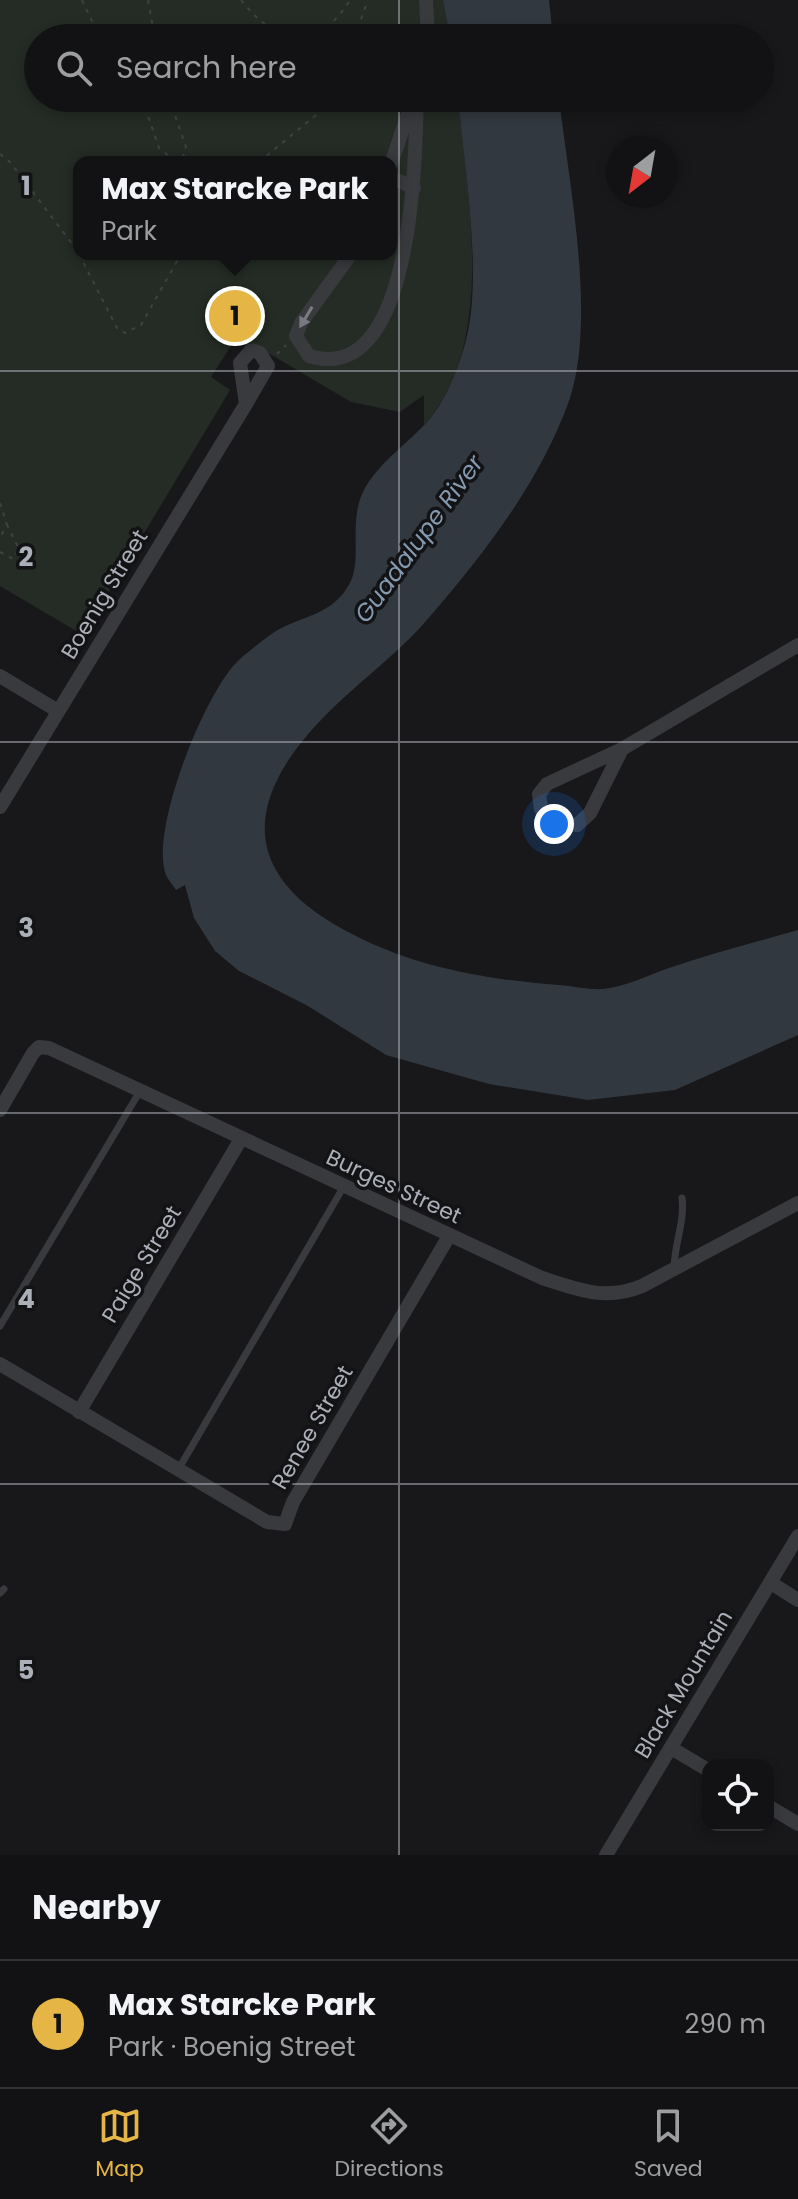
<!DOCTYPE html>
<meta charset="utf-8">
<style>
body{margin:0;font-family:Poppins,sans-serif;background:#1b1b1d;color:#f1f3f6}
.controls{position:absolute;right:24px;bottom:24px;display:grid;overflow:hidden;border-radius:16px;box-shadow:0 4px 12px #0003}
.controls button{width:72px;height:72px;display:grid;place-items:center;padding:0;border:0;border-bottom:2px solid #313234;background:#121214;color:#f1f3f6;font:40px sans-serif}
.compass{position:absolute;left:606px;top:136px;width:72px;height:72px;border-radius:50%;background:#121214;box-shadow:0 4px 12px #0003;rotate:211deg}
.you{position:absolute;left:554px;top:824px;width:28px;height:28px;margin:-20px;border:6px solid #fff;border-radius:50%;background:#1a73e8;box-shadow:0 0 0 12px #1a73e833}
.badge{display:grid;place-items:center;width:52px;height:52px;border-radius:50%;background:#e5b645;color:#111;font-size:26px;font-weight:700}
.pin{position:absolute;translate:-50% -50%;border:4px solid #fff;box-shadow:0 2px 8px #0006}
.popup{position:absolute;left:73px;top:156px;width:324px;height:104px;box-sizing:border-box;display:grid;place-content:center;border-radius:16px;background:#121214;filter:drop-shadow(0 2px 6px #0005);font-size:26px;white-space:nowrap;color:#9c9ea0}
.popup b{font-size:30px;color:#f1f3f6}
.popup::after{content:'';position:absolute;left:50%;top:100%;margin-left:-16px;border:16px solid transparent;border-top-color:#121214}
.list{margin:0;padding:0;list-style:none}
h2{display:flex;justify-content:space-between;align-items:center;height:104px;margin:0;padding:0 32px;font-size:34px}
h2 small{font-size:26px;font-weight:400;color:#9c9ea0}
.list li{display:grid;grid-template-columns:52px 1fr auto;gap:24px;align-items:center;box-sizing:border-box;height:128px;padding:0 32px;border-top:2px solid #313234}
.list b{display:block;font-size:30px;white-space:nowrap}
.list p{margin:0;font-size:26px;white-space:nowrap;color:#9c9ea0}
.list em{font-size:26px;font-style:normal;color:#9c9ea0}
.icon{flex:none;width:44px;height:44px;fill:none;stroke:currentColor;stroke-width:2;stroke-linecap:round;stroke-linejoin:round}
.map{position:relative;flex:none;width:798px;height:1855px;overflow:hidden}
.search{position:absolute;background:#121214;box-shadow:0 4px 12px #0003;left:24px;right:24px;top:24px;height:88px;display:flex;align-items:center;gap:20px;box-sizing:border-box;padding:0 28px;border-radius:44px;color:#9c9ea0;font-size:30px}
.sheet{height:232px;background:#121214}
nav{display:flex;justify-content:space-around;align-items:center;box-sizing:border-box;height:112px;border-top:2px solid #313234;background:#121214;font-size:22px;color:#9c9ea0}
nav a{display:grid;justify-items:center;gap:4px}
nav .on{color:#e5b645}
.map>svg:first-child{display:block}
.green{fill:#242c25;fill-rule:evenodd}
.water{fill:#31383f}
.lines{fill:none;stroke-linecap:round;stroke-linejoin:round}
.path{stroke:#3f4145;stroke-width:2;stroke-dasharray:4 6;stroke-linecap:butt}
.service{stroke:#393a3e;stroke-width:7}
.minor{stroke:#393a3e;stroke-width:14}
.oneway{fill:#787a81}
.grid{fill:none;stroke:#abafb8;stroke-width:2;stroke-opacity:0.55}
.labels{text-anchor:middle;stroke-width:7;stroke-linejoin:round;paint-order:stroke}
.street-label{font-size:22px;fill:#abafb8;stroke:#131315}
.water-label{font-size:24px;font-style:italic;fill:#859ab1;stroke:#131315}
.grid-label{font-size:26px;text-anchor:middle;font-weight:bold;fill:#abafb8;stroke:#131315;stroke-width:7;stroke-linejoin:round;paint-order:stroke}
</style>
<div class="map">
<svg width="798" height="1855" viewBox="0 0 798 1855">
<rect width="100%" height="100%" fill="#18181a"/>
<path class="green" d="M0 0H443L450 38H38V98H458C468 197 497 345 424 425V395L400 412 351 402 238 335 211 377 230 390 83 635 0 586ZM79 162H391V254H79Z"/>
<g class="water">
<path d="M443 0H549L553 38H450Z"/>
<path d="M458 98H559C569 184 597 320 569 401 541 479 486 552 432 614 404 648 369 674 337 704 245 791 230 874 356 936 419 968 490 980 559 985 573 986 589 990 603 989 625 987 651 974 672 967 714 953 756 942 798 930V1035L675 1090 588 1100 489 1084 386 1055 308 1006 239 971 215 951 194 918 185 885 176 890C173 885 168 880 166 875 149 831 205 692 238 661 241 657 272 633 276 631 303 615 332 616 350 583 363 558 347 520 365 488 381 461 406 445 427 422 446 401 459 367 466 340 483 277 464 164 458 98Z"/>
</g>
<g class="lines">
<g class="path">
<path d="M82 0 100 38"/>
<path d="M148 0 155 38"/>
<path d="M241 0C276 45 318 52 350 0"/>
<path d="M354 38 368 0"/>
<path d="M142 98 159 148 173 159 183 157 186 147 169 98"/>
<path d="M0 154 10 162 79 253"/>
<path d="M259 162 321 111 330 98"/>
<path d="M79 254 117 328 125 333 141 325 181 254"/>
<path d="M277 354 286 345"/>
<path d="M0 503 7 525 0 537"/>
<path d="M0 552 13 559 19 549 7 525"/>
</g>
<g class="service">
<path d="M674 1269C674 1245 685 1222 682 1198"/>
<path d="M0 1326 140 1091"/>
<path d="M178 1470 344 1186"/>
<path d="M0 1593 4 1589"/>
</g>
<g class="minor">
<path d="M426 0 428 38"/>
<path d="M391 164 412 102"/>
<path d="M391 181H399L414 188"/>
<path d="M351 254 301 323 296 336 309 356C414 388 415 159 417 98"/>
<path d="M251 350 260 353 268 366 246 404 240 363Z"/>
<path d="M0 676 58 711"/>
<path d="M622 749 590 813 577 825 550 822 541 809 539 794 547 784Z"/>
<path d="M622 749 798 645"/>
<path d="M0 807 246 404"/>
<path d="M0 1110 33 1053 39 1047 49 1048 542 1278C579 1290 606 1301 642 1286L798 1203"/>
<path d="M0 1364 267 1522 285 1524 293 1502 449 1236"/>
<path d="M79 1412 241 1139"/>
<path d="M771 1583 798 1600"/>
<path d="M671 1748 708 1770"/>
<path d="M768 1806 798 1824"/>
<path d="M606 1855 798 1536"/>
</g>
</g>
<defs><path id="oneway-solid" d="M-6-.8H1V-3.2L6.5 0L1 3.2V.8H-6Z" transform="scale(2)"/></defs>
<use class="oneway" href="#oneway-solid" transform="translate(306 317) rotate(121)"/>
<path class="grid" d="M399 0V38M399 98V1855M0 371H798M0 742H798M0 1113H798M0 1484H798"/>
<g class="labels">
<g class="street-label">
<text transform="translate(104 594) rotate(-59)" y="8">Boenig Street</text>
<text transform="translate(394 1186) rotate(25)" y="8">Burges Street</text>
<text transform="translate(141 1264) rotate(-59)" y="8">Paige Street</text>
<text transform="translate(312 1427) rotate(-60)" y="8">Renee Street</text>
<text transform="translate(683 1684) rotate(-59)" y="8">Black Mountain</text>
</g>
<g class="water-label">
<text transform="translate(419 539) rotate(-54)" y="8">Guadalupe River</text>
</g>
</g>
<g class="grid-label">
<text x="26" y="195">1</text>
<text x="26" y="566">2</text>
<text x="26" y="937">3</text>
<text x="26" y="1308">4</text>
<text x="26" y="1679">5</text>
</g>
</svg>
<div class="controls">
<button><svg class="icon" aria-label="locate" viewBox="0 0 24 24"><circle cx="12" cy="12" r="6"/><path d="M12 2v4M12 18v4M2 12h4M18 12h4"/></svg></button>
</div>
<svg class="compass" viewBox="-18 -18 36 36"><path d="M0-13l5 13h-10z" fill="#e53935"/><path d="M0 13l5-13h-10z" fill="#9c9ea0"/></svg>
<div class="you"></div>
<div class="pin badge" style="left:235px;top:316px">1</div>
<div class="popup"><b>Max Starcke Park</b>Park</div>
<div class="search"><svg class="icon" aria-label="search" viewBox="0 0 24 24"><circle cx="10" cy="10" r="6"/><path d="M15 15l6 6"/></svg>Search here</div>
</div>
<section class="sheet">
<h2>Nearby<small></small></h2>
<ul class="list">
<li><span class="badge">1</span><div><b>Max Starcke Park</b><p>Park · Boenig Street</p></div><em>290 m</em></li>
</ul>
</section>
<nav>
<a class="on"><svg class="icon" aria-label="map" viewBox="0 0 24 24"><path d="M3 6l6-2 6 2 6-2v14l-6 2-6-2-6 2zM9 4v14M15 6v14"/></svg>Map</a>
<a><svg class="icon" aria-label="directions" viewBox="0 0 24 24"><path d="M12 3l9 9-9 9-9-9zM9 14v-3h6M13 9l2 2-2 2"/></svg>Directions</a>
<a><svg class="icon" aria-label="saved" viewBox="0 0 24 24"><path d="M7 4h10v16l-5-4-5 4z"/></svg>Saved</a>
</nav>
